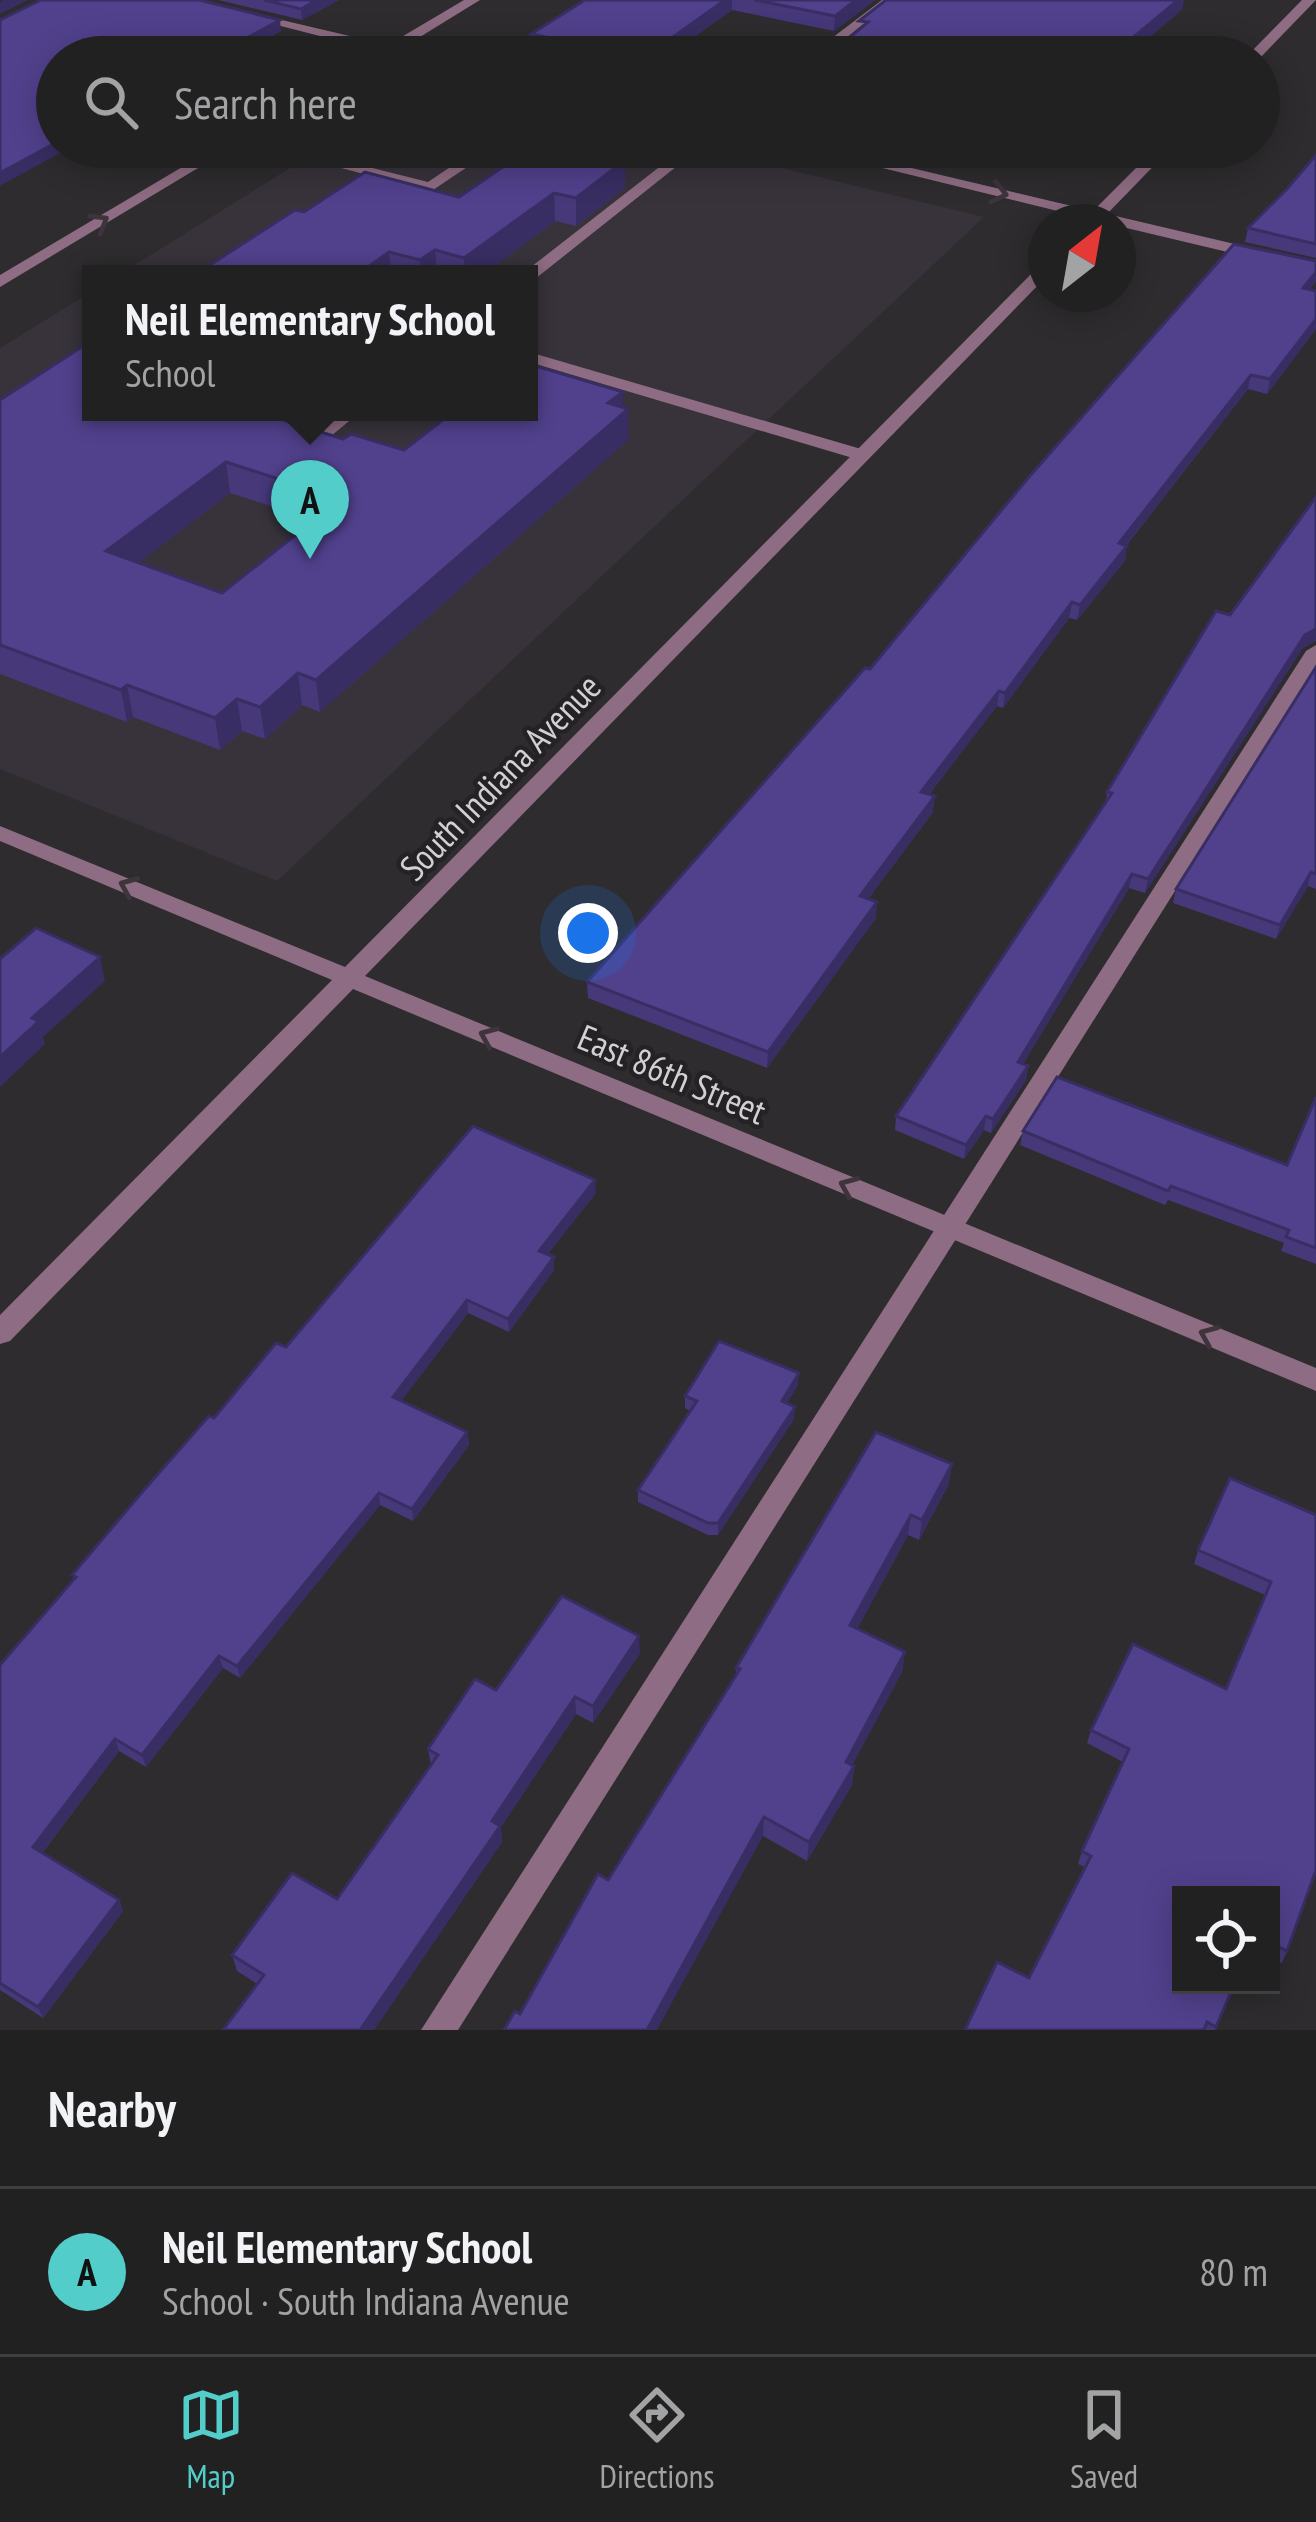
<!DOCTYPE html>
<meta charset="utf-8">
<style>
body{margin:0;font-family:"PT Sans Narrow",sans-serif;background:#2e2e2f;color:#f1f3f6}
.controls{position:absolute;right:36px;bottom:36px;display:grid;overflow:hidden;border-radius:0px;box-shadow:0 6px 30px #0003}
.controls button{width:108px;height:108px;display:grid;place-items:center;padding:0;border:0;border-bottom:3px solid #3f3e40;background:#222122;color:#f1f3f6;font:60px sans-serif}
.compass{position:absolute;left:1028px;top:204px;width:108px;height:108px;border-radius:50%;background:#222122;box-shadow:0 6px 30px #0003;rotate:31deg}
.you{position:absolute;left:588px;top:933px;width:42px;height:42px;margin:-30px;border:9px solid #fff;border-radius:50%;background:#1a73e8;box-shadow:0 0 0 18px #1a73e833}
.badge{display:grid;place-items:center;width:78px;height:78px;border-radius:50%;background:#53cdc9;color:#111;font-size:39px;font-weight:700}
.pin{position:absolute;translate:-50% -99px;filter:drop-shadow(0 3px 6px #0008)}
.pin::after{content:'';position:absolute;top:63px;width:42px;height:36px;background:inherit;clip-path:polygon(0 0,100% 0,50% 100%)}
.popup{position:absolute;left:82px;top:265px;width:456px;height:156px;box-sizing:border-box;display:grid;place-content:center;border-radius:0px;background:#222122;filter:drop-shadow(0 3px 9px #0005);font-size:39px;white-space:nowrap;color:#a2a3a5}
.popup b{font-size:45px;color:#f1f3f6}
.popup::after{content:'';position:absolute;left:50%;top:100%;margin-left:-24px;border:24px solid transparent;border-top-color:#222122}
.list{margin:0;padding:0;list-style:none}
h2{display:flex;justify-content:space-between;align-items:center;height:156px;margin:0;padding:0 48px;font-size:51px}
h2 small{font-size:39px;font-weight:400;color:#a2a3a5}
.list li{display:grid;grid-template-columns:78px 1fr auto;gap:36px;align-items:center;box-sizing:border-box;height:168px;padding:0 48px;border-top:3px solid #3f3e40}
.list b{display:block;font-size:45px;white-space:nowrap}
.list p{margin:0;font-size:39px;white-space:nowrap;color:#a2a3a5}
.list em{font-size:39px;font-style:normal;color:#a2a3a5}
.icon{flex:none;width:66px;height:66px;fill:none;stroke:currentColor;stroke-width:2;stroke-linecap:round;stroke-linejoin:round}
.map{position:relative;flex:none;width:1316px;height:2030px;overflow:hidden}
.search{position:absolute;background:#222122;box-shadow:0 6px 30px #0003;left:36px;right:36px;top:36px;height:132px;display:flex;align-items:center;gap:30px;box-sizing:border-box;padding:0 42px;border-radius:66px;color:#a2a3a5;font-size:45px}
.sheet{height:324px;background:#222122}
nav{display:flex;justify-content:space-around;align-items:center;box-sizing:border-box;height:168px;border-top:3px solid #3f3e40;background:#222122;font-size:33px;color:#a2a3a5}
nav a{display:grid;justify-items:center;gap:6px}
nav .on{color:#53cdc9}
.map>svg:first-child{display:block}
.built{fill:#38333b}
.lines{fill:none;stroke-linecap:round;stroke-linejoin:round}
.service{fill:#8e6c83;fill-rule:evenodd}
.minor{fill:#8e6c83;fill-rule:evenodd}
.wall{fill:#463879;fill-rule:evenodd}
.shaded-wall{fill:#392e63}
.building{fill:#51418d;stroke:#392e63;stroke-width:3;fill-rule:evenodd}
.oneway{stroke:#3e343c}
.labels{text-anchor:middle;stroke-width:9;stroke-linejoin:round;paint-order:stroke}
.street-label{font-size:36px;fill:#d2d0d2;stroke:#242225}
</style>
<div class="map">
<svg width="1316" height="2030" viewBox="0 0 1316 2030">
<rect width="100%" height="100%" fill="#2e2c2e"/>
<path class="built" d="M324 147H695L984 217 277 881 0 769V348L91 292V412H529V274H120Z"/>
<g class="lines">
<g class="service">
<path d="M882 0H897L823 57H807Z"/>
<path d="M264 147H289L428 182 480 147H497L430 192Z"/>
<path d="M685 147H701L535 279 529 281V274H522Z"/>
<path d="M529 352 868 451 871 455 868 459H856L529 362Z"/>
<path d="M340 412H360L325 441H313V433Z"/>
<path d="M1316 645V667L458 2030H421L1306 651Z"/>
</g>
<g class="minor">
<path d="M464 0H480L402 48 430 57 392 54 384 57 379 51 241 16 248 12 388 45Z"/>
<path d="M1302 0H1316L1259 59 1246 57Z"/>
<path d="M216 147H233L0 287V275Z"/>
<path d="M797 147H823L1093 211 1157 147H1172L1107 214 1316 263V273L1118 226V222H1083L1086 218Z"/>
<path d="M1046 263V277L365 976 1316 1368V1391L353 989 10 1341 0 1344V1315L332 980 0 841V826L345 967 1040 265Z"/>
</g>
</g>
<g class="wall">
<path d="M218 0H339L302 20Z"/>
<path d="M585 0H875L834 31 732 10 666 57H569L531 49V34Z"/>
<path d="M1316 155V258L1245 242 1248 228 1287 189Z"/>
<path d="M625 188 576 226 555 221 484 274H196L304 212 459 197Z"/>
<path d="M1310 290 1316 291V329L1267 394 1248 389 1126 546 1125 561 1077 620 1069 618 1003 708 997 706 929 794 933 812 868 899 876 918 767 1068 588 998 587 982 870 669Z"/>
<path d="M0 400 343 439 404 450 623 407 629 439 320 712 302 705 265 739 242 731 220 750 133 717 127 722 0 674ZM230 493 314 520 222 593 138 563Z"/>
<path d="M1302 649 1145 893 1129 888 1023 1064 1028 1066 1026 1080 991 1133 984 1130 964 1159 895 1130 896 1116 1106 802 1107 792Z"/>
<path d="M1316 667V889L1308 886 1276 939 1173 903 1176 889Z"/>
<path d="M1316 1097V1264L1281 1251 1284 1243 1168 1200 1165 1205 1020 1145 1023 1131 1287 1165Z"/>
<path d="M596 1193 547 1254 554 1270 509 1332 468 1313 401 1401 467 1432 469 1445 413 1521 380 1505 240 1678 223 1668 146 1767 119 1751 43 1852 119 1900 123 1911 43 2018 0 1990V1665L74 1580 72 1575 214 1418 286 1347Z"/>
<path d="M798 1385 787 1403 794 1419 718 1535H708L638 1502V1490L690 1411 685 1408V1396Z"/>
<path d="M876 1432 949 1484 919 1540 908 1535 857 1629 905 1652 902 1672 852 1765 854 1766 852 1785 807 1861 763 1836 520 2014 608 1880 736 1675V1668Z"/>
<path d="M1316 1515 1287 1951 1282 1963 1271 1958V1895L1215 2030H965L1029 1978 1085 1867 1078 1864 1082 1851 1123 1762 1087 1743 1091 1730 1226 1689 1265 1595 1194 1564 1198 1550Z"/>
<path d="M640 1653 593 1723 576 1714 501 1827 502 1842 374 2030H223L257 1984 237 1971 232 1955 337 1899 431 1766 428 1749 496 1690Z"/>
</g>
<g class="shaded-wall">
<path d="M3 0H28L0 14V2Z"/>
<path d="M317 0H339L302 20 301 9Z"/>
<path d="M725 0H732V10L666 57H645Z"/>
<path d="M856 0H875L834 31 835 16Z"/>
<path d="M1178 0H1184L1182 10 1126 57H1111Z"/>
<path d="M280 20 281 31 235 57H212Z"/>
<path d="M57 142V147H71L0 186V173Z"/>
<path d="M625 160V188L576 226V198Z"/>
<path d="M554 193 555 221 484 274H465L464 258Z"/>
<path d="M435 250 437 274H421L420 260Z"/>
<path d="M389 252 391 274H358Z"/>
<path d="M1316 272V282L1300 302 1303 288Z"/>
<path d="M1316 319V329L1267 394 1270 379Z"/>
<path d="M1251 375 1248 389 1116 558 1119 543Z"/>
<path d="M623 392V413L628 409 629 439 320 712 316 680 608 403Z"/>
<path d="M226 462 230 493 112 583 106 551Z"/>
<path d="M1127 546 1125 561 1077 620 1080 605Z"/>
<path d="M1072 602 1069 618 1003 708 1005 693Z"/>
<path d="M1316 629V641L1302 649 1145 893 1148 879 1305 635Z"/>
<path d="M298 673 302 705 265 739 260 707Z"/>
<path d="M127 685 133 717 127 722 121 690Z"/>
<path d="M999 691 997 706 920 807 921 792Z"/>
<path d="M237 699 242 731 220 750 215 718Z"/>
<path d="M935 796 933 812 859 911 860 896Z"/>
<path d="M1311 872 1308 886 1276 939 1280 925Z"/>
<path d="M1132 874 1129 888 1016 1076 1018 1062Z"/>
<path d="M877 902 876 918 767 1068 768 1052Z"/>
<path d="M100 957 105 981 43 1037 45 1044 0 1087V1057L32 1018Z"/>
<path d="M1028 1066 1026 1080 991 1133 993 1119Z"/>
<path d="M986 1116 984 1130 964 1159 966 1145Z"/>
<path d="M595 1180 596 1193 540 1264 539 1251Z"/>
<path d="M554 1257V1270L509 1332 508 1319Z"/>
<path d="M467 1300 468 1313 394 1410 393 1397Z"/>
<path d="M799 1373 798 1385 781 1414 782 1401Z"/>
<path d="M795 1407 794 1419 718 1535V1523Z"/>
<path d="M467 1432 469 1445 413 1521 412 1509Z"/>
<path d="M952 1464 949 1484 919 1540 922 1520Z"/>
<path d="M379 1493 380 1505 240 1678 237 1666Z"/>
<path d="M911 1515 908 1535 848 1645 850 1625Z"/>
<path d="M639 1636 640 1653 593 1723V1706Z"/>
<path d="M905 1652 902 1672 844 1781 846 1762Z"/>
<path d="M219 1656 223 1668 146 1767 142 1755Z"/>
<path d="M575 1697 576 1714 501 1827 502 1842 374 2030H360L492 1821Z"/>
<path d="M115 1739 119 1751 38 1858 33 1847Z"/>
<path d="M854 1766 852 1785 807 1861 809 1842Z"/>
<path d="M764 1817 763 1836 657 2030H647Z"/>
<path d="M119 1900 123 1911 43 2018 38 2007Z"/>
</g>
<g class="building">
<path d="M41 0H199L280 20 212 57H57V142L0 173V20Z"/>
<path d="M264 0H317L301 9Z"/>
<path d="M585 0H725L645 57 531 34Z"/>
<path d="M755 0H856L835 16Z"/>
<path d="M886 0H1178L1111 56 844 57 829 54 868 22 859 21Z"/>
<path d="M532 147H572L625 160 576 198 554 193 464 258 435 250 420 260 389 252 358 274H196L295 210 304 212 365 172 459 197Z"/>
<path d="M1316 155V244L1248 228 1287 189Z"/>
<path d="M1234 244 1316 261V272L1303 288 1316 291V319L1270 379 1251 375 1119 543 1127 546 1080 605 1072 602 1005 693 999 691 921 792 935 796 860 896 877 902 768 1052 587 982 865 668 870 669 1029 477Z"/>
<path d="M91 341V412H258L343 439 351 434 404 450 453 412H529V364L623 392 608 403 628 409 316 680 298 673 260 707 237 699 215 718 127 685 121 690 0 645V400ZM226 462 341 499 222 593 106 551Z"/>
<path d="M1316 497V629L1305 635 1148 879 1132 874 1018 1062 1028 1066 993 1119 986 1116 966 1145 896 1116 1112 793 1107 792 1216 611 1230 615Z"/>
<path d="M1316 667V874L1311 872 1280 925 1176 889Z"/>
<path d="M36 928 100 957 32 1018 39 1021 0 1057V959Z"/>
<path d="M1057 1077 1287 1165 1316 1097V1248L1286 1237 1289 1230 1171 1186 1168 1191 1023 1131Z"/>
<path d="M473 1126 595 1180 539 1251 554 1257 508 1319 467 1300 393 1397 467 1432 412 1509 379 1493 237 1666 219 1656 142 1755 115 1739 33 1847 119 1900 38 2007 0 1983V1665L76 1577 72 1575 144 1490 209 1416 214 1418 276 1343 286 1347Z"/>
<path d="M719 1341 799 1373 782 1401 795 1407 718 1523H708L638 1490 697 1401 685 1396Z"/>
<path d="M876 1432 952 1464 922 1520 911 1515 850 1625 905 1652 846 1762 854 1766 809 1842 764 1817 647 2030H504L515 2011 520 2014 598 1874 608 1880 740 1669 736 1668Z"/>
<path d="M1230 1478 1316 1515V1870L1287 1951 1271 1943V1895H1181V1985H1234L1216 2027 1207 2022 1204 2030H965L997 1962 1029 1978 1091 1856 1082 1851 1129 1749 1091 1730 1133 1644 1226 1689 1271 1582 1198 1550Z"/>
<path d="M562 1596 639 1636 593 1706 575 1697 492 1821 500 1826 360 2030H223L264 1975 232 1955 292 1873 337 1899 438 1755 428 1749 475 1679 496 1690Z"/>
</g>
<defs><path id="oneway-chevron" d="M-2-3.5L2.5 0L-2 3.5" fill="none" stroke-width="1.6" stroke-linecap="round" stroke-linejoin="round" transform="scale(3)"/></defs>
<g class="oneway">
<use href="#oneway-chevron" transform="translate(999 193) rotate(13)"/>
<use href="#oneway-chevron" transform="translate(100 222) rotate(-31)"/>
<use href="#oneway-chevron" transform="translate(128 886) rotate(-157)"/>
<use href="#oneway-chevron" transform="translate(488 1036) rotate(-157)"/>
<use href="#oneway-chevron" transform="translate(848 1186) rotate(-157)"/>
<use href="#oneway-chevron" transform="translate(1208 1335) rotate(-157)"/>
</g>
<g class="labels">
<g class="street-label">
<text transform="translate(500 777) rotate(-46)" y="13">South Indiana Avenue</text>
<text transform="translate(672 1074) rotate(23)" y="13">East 86th Street</text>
</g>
</g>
</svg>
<div class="controls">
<button><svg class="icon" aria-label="locate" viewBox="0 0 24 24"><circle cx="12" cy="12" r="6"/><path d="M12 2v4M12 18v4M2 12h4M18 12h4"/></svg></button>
</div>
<svg class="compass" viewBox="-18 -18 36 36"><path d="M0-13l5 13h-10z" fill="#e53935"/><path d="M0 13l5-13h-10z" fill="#a2a3a5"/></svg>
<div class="you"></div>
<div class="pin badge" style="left:310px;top:559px">A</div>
<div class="popup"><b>Neil Elementary School</b>School</div>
<div class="search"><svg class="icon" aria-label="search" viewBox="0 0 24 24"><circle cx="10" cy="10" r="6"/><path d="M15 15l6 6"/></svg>Search here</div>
</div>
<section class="sheet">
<h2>Nearby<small></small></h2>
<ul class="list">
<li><span class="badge">A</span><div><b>Neil Elementary School</b><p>School · South Indiana Avenue</p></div><em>80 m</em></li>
</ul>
</section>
<nav>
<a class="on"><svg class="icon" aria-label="map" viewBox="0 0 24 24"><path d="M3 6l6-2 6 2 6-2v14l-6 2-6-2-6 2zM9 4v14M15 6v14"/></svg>Map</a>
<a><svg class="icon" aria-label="directions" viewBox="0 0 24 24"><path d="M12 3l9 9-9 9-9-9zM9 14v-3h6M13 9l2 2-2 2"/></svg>Directions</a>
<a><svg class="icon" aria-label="saved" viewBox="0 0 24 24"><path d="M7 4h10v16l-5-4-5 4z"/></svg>Saved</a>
</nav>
